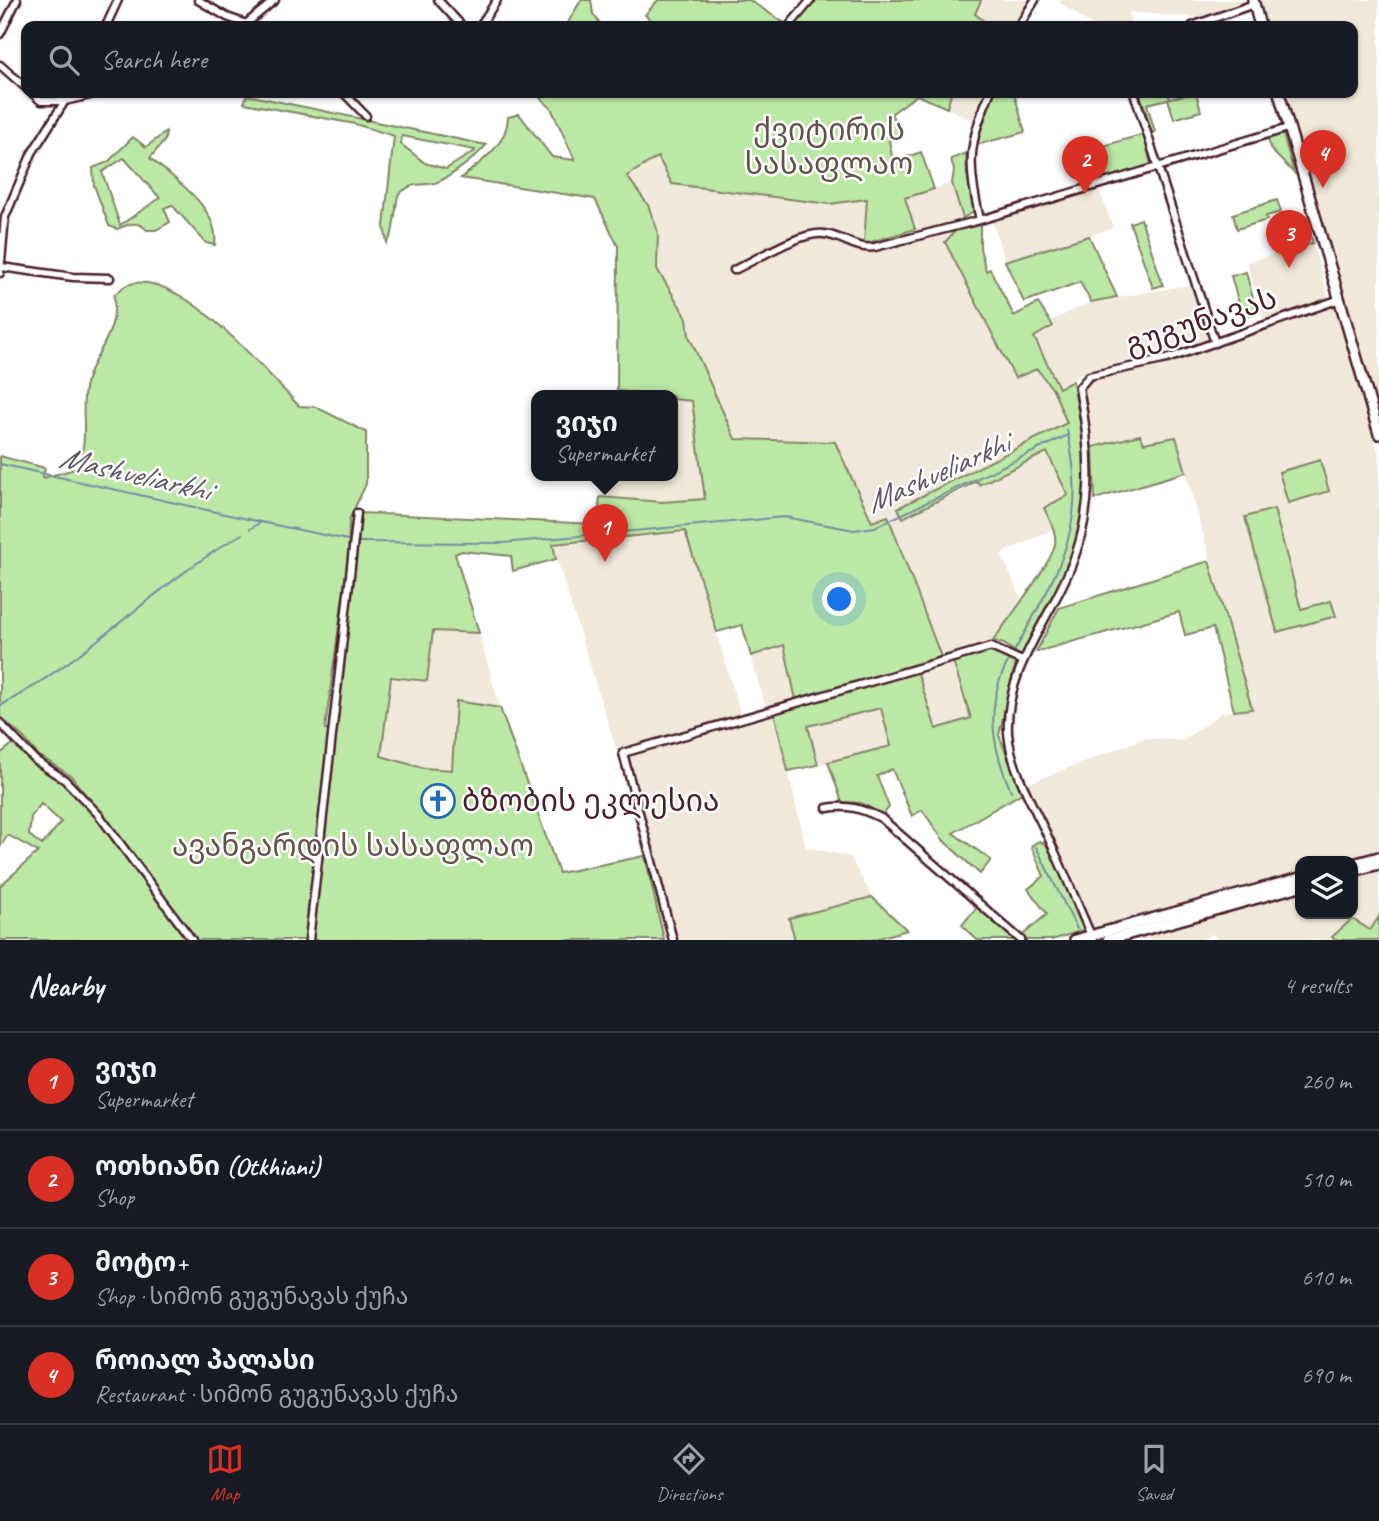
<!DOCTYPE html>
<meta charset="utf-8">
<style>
body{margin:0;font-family:Caveat,"Noto Sans Georgian",sans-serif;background:#242831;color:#f1f3f6}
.controls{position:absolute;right:21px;bottom:21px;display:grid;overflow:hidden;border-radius:14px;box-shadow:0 2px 5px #0004}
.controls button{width:63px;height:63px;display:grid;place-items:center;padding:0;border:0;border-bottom:2px solid #363941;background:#171b24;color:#f1f3f6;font:35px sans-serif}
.you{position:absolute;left:840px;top:600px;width:24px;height:24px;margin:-18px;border:5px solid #fff;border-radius:50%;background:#1a73e8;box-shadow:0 0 0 10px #1a73e833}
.badge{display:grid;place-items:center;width:46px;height:46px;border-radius:50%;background:#d93025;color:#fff;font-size:23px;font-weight:700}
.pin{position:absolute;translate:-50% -58px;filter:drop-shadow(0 2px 4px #0008)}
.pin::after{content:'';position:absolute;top:37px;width:24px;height:21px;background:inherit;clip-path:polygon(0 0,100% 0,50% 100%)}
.popup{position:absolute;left:531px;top:390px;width:147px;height:91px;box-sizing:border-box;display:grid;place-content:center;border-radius:14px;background:#171b24;filter:drop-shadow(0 2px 5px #0005);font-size:23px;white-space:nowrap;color:#9ea1a6}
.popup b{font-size:26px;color:#f1f3f6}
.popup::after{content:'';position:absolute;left:50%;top:100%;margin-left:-14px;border:14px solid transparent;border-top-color:#171b24}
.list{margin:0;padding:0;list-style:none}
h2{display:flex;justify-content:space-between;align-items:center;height:91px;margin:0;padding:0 28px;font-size:30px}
h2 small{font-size:23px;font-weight:400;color:#9ea1a6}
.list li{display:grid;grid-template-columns:46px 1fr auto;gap:21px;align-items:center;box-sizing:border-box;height:98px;padding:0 28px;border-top:2px solid #363941}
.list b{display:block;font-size:26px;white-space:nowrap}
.list p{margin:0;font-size:23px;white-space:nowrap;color:#9ea1a6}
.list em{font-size:23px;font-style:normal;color:#9ea1a6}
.icon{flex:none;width:38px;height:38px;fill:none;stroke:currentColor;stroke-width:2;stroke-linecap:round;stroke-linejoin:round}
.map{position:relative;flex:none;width:1379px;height:940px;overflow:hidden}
.search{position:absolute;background:#171b24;box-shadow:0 2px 5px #0004;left:21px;right:21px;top:21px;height:77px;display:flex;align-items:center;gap:18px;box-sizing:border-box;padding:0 24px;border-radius:14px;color:#9ea1a6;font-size:26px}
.sheet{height:483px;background:#171b24}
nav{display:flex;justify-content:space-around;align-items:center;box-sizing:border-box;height:98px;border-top:2px solid #363941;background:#171b24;font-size:19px;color:#9ea1a6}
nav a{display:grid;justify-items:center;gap:4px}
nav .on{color:#d93025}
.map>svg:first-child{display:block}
.built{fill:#f0e8da;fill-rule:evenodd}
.green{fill:#bce8a5;stroke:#838468;stroke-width:2;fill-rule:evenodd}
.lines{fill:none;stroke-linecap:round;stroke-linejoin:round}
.stream{stroke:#738ca2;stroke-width:2}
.minor-casing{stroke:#4a1f2b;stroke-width:11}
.secondary-casing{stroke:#4a1f2b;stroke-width:14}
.minor{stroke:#fff;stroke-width:6}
.secondary{stroke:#fff;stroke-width:9}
.labels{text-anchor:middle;stroke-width:5;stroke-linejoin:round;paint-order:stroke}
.park-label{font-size:30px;fill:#66514a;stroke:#fff}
.street-label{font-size:30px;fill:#4a1f2b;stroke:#fff}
.poi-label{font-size:30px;fill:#4a1f2b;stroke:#fff;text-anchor:start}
.water-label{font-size:32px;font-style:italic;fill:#5f5566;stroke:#fff}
</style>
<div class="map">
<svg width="1379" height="940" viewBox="0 0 1379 940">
<rect width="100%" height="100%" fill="#fff"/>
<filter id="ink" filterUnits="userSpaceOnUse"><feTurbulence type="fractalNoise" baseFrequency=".0143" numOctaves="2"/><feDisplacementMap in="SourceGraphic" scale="14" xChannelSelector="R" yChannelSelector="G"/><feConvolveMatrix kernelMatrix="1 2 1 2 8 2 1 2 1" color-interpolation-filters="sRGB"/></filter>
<g filter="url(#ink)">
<g class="built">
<path d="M981 0H1031L1015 26H990L975 13Z"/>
<path d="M1057 0H1246L1204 18 1129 12 1130 26H1093Z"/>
<path d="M1259 0H1379V419L1287 93H1353V26H1267Z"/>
<path d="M951 93H987L975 122 947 108Z"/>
<path d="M658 157 829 204 867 199 865 244 914 229 905 198 952 183 963 218 953 221 945 242 1015 378 1037 368 1054 391 1068 423 898 508 903 518 1047 451 1068 496 1053 529 1001 554 1021 598 993 641 941 657 888 516 873 522 844 459 825 441 735 439 688 336 687 318 657 269 658 232 648 205 627 176Z"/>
<path d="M1099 189 1113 228 1005 261 992 221Z"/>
<path d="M1313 243 1329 301 1264 320 1247 262Z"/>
<path d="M1190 285 1207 339 1080 374 1059 388 1034 337 1053 326 1050 321 1091 302Z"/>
<path d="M1330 307 1337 308 1379 455V852L1345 861H1300V874L1097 929 1091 925 1027 784 1145 738 1182 741 1223 712 1252 709 1176 437 1143 443 1140 435 1093 447 1081 390 1093 379 1150 367ZM1274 509 1301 609 1246 517Z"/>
<path d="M673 399 692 401 705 499 662 502 600 497 603 476H673Z"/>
<path d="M686 531 743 723 774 712 806 847 850 857 872 897 789 918 795 940H664L617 752 552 544Z"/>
<path d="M432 631 479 633 500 708 456 701 453 770 423 768 381 756 391 676Z"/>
<path d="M784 645 796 700 766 710 751 656Z"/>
<path d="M953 661 971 718 935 729 917 671Z"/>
<path d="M881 707 891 746 818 765 808 726Z"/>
<path d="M1379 870V917L1370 930 1333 937 1335 940H1217L1213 934 1200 940H1125L1300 891V914H1353V877Z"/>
</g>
<g class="green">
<path d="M581 0H591L593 14 602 26H566Z"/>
<path d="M658 0H749L786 24 784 26H643L651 20 645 15Z"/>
<path d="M814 0H981L975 14 990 26H787Z"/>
<path d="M535 93H951L947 108 917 95 891 114 903 134 889 140 893 162 921 152 934 189 905 198 915 229 864 244 867 199 829 204 672 184 658 157 627 176 648 205 658 232 657 269 687 318 689 336 735 439 835 442 872 522 888 516 941 657 796 700 784 645 751 656 742 625 717 632 685 531 553 544 556 559 513 571 511 556 462 551 455 554 479 633 433 631 427 681 391 677 381 756 423 768 452 770 456 701 500 708 559 873 645 856 664 940H0V886L38 852 8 835 0 847V754L14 743C28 760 43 767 60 781 95 808 120 852 147 887L154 883 71 776 37 754 23 737 0 717V456L45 468 43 478 75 469C91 442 80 418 85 388 91 353 118 340 114 295 118 292 123 287 127 285 178 265 267 373 299 406L316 407 366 432V484L349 520 348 559 325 729 334 735 360 513 597 524 600 497 662 502 705 499 692 401 673 399V396L617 391 618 246 595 199 461 178C482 161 507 145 508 117L519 114 552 157 575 160 551 108ZM41 804 61 822 42 845 29 835 31 817Z"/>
<path d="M994 93H1014L1025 132 976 145Z"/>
<path d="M1140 93H1168L1170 98 1196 93 1201 111 1174 119 1168 99 1147 104 1155 132 1152 133Z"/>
<path d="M247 95 486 145C478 156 448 179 435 183 417 187 415 180 398 195L392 234 387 243 384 226 394 136 355 124 244 103ZM402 136 475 150V151L446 169 425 163 401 144Z"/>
<path d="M166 132 165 140 150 158C174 179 220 208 215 245L206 243 172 205 164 208 170 222 156 230H147C137 220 130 224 117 229L109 226 94 185 93 168 108 162 133 137 146 147ZM124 158 160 198 120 225 102 172Z"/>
<path d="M1144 134 1151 165 1101 181 1093 149Z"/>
<path d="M1283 134 1294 173 1271 150 1268 139Z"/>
<path d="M966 153 967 174 975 211 963 218 952 183 954 170 951 159Z"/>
<path d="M1277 200 1281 212 1266 216 1267 220 1237 229 1233 214Z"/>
<path d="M1141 219 1163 285 1153 288 1130 223Z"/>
<path d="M1306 220 1313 243 1295 248 1288 224Z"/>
<path d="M980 225V248L986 271 990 269 1014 316 1038 303 1053 326 1034 337 1059 388 1073 381C1077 413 1087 444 1087 476 1086 543 1052 600 1022 657L1004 644 993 641C1005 623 1054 560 1055 544 1057 531 1049 519 1044 508L1068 495 1047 452 979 485 977 481 903 518 898 508 1067 423 1054 391 1037 369 1015 378 945 242 956 230Z"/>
<path d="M1089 236 1117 297 1091 302 1080 282 1024 302 1005 261Z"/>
<path d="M1246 272 1257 314 1243 318 1231 276Z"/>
<path d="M1140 435 1144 443 1176 437 1186 472 1095 499 1093 447Z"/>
<path d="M1320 460 1329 491 1288 503 1279 472Z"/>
<path d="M1274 509 1301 609 1331 601 1336 616 1277 632 1245 517Z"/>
<path d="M1209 561 1252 709 1234 711 1213 628 1185 635 1179 612 1036 652 1059 608Z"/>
<path d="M989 652 1014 659 1015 666 999 735 1022 793 953 833 991 860 980 874 944 841 922 810 912 816 892 769 877 776 889 807 883 815 861 803 842 802 828 762 891 746 881 708 808 726 818 765 788 771 774 712 917 671 936 729 971 718 953 661Z"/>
<path d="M1039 841 1049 846 1084 930 1052 940H1017L1047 914 1028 889 1044 876 1031 846Z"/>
<path d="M872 897 907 930 872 940H795L789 918Z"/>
<path d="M978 906 1017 940H977L962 925Z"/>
<path d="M1379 917V940H1335L1332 937 1352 919 1370 930Z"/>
</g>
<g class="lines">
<g class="stream">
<path d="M0 464 261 522"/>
<path d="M250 529 261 522 348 540"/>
<path d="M359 542 503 543 785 517 854 530 875 527 1068 435"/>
<path d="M1015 650C1060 568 1089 527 1067 430"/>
<path d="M1009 660C984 704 992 748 1011 791"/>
<path d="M0 706C88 659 156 584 242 534"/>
<path d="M1036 847 1077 929"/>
</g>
<g class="minor-casing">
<g id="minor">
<path d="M198 0 227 17 252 26"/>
<path d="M438 0 462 26"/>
<path d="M247 23 275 0"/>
<path d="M106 26 118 0"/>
<path d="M480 26 497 0"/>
<path d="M789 26 811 0"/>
<path d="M1019 26 1035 0"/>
<path d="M1192 26 1254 4"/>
<path d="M0 34 17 0"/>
<path d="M0 65 26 88"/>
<path d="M32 93 41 101H65L99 93"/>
<path d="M344 93 366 116"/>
<path d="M1134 93 1215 343"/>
<path d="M980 220C968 165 967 145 990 93"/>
<path d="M1 267 73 277 110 278"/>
<path d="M734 270C756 260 801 231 824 234 843 236 855 250 875 247L980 220 1288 128"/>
<path d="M0 273 5 217 32 153 70 93"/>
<path d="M0 723 35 760 65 780 99 815 192 940"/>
<path d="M827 808C849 804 862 809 881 818L1021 940"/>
<path d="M309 940 357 513"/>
<path d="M673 940 623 753 991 647 1022 661"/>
<path d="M1093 940C1078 906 1064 871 1048 837 1033 805 1011 769 1008 733 1005 675 1042 630 1065 580 1095 518 1092 454 1079 388L1089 376 1167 359 1340 299"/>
</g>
</g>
<g class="secondary-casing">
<g id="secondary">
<path d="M1253 0 1260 26"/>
<path d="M1279 93 1379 434"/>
<path d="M1353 864 1379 857"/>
<path d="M1353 871 1379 864"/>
<path d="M1075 940 1300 878"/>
<path d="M1108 940 1300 886"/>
</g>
</g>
<use href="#minor" class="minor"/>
<use href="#secondary" class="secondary"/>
</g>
</g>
<defs>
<g id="church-ring" transform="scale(1.75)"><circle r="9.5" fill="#fff" stroke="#1f6fb2" stroke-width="1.5"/><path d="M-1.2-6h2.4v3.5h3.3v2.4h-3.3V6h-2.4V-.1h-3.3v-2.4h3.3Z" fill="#1f6fb2"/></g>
</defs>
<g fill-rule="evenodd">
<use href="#church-ring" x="438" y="801"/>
</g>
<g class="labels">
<g class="park-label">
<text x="829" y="140">ქვიტირის<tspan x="829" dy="34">სასაფლაო</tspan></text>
<text x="353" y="856">ავანგარდის სასაფლაო</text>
</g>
<g class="street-label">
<text transform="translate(1201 321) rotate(-18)" y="10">გუგუნავას</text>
</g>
<g class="poi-label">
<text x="462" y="811">ბზობის ეკლესია</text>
</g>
<g class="water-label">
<text transform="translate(937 472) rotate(-24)" y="11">Mashveliarkhi</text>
<text transform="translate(135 473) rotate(13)" y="11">Mashveliarkhi</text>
</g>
</g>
</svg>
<div class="controls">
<button><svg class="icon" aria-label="layers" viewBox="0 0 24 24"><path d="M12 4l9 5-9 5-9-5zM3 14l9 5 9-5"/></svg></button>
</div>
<div class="you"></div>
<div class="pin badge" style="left:605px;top:562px">1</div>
<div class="popup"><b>ვიჯი</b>Supermarket</div>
<div class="pin badge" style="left:1085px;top:194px">2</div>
<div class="pin badge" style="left:1289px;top:268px">3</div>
<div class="pin badge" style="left:1323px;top:188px">4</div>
<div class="search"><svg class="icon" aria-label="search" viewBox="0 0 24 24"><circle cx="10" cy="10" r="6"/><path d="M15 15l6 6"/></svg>Search here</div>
</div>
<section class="sheet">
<h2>Nearby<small>4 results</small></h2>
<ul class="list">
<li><span class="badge">1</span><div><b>ვიჯი</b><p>Supermarket</p></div><em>260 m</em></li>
<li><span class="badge">2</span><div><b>ოთხიანი (Otkhiani)</b><p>Shop</p></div><em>510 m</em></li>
<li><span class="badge">3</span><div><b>მოტო+</b><p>Shop · სიმონ გუგუნავას ქუჩა</p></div><em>610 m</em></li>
<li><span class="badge">4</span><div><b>როიალ პალასი</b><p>Restaurant · სიმონ გუგუნავას ქუჩა</p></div><em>690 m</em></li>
</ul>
</section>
<nav>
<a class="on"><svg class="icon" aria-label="map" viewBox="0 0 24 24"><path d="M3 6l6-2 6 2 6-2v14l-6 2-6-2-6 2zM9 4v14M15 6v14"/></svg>Map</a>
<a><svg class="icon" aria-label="directions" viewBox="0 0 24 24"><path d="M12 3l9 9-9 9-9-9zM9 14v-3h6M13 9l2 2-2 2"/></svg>Directions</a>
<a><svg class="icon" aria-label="saved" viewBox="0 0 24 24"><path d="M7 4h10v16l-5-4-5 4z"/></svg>Saved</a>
</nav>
